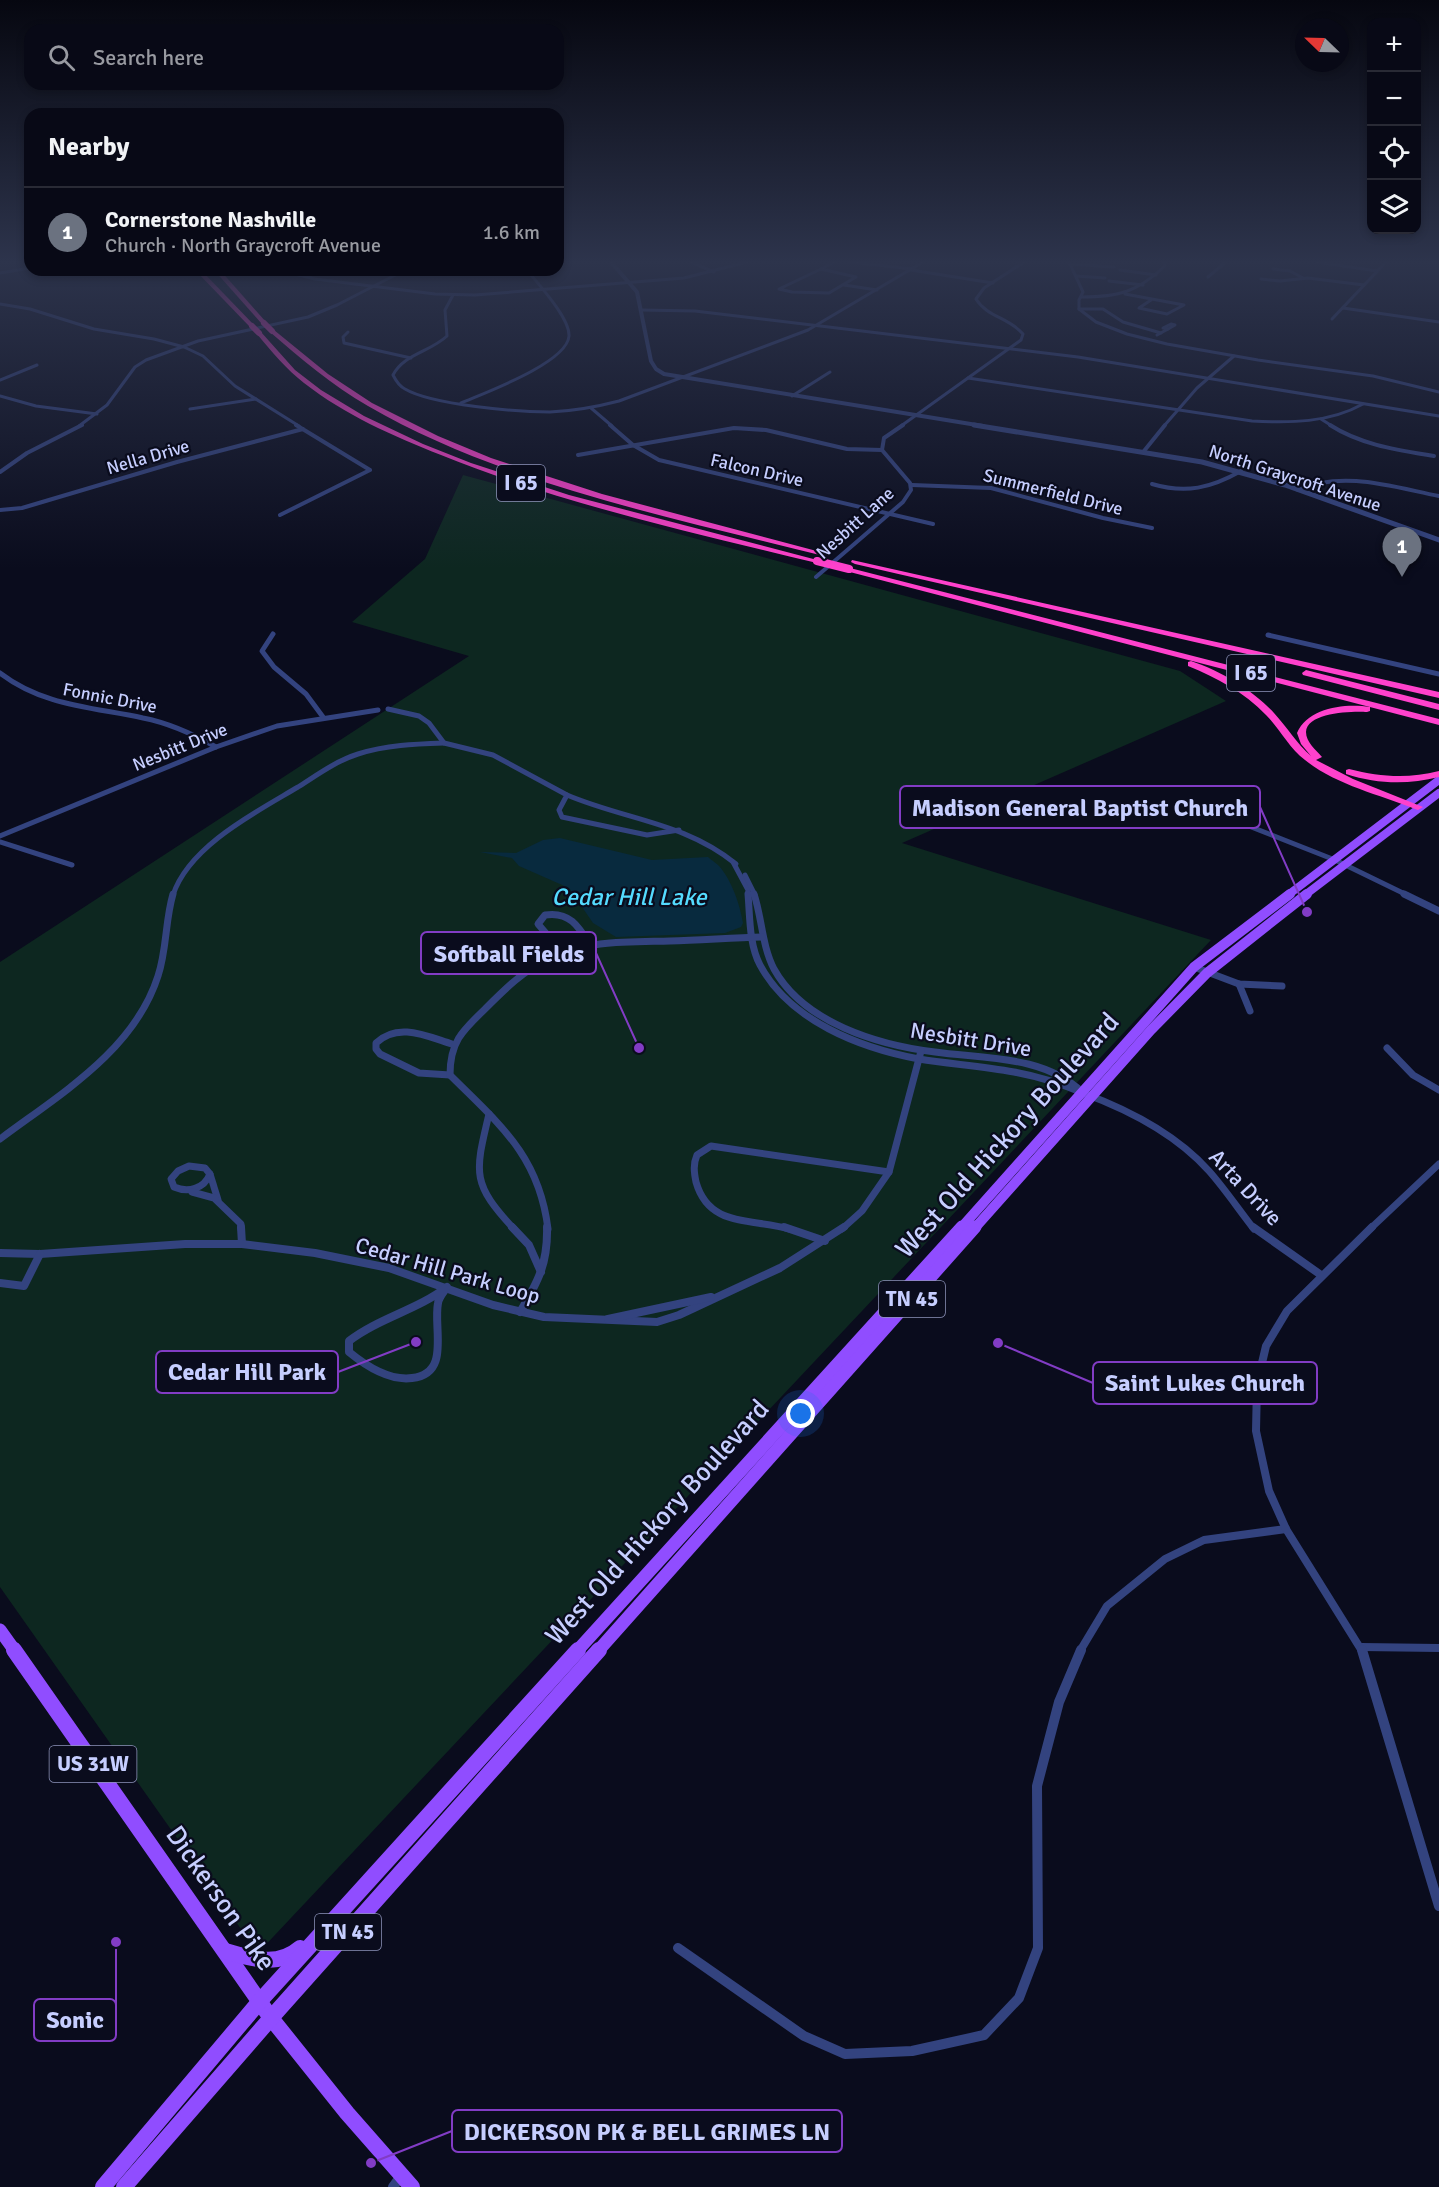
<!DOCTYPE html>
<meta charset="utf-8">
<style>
body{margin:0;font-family:Signika,sans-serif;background:#11121f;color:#f1f3f6}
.controls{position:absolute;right:18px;top:18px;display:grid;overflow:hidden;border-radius:12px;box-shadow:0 3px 9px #0003}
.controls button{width:54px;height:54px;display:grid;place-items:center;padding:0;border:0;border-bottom:2px solid #292a35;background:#080916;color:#f1f3f6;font:30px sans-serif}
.compass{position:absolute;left:1295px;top:18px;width:54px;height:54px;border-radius:50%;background:#080916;box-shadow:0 3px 9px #0003;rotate:293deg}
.you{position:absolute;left:801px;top:1414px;width:21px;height:21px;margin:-15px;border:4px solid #fff;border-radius:50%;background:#1a73e8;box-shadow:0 0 0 9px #1a73e833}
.badge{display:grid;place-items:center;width:39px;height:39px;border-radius:50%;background:#00f1cc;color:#fff;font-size:20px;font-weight:700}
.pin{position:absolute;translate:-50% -50px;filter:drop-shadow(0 2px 3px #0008)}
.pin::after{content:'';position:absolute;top:32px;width:21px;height:18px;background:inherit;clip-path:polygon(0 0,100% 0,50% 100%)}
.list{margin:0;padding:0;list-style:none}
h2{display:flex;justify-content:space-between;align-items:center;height:78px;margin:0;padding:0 24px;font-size:26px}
h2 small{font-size:20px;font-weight:400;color:#989aa1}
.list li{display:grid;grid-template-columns:39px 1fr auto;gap:18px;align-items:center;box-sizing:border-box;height:90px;padding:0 24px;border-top:2px solid #292a35}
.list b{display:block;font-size:22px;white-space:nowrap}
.list p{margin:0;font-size:20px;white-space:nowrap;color:#989aa1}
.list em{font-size:20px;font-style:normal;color:#989aa1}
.icon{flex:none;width:33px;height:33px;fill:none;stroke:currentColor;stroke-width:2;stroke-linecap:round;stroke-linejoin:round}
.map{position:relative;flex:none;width:1439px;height:2187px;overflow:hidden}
.search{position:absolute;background:#080916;box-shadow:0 3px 9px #0003;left:24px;top:24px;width:540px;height:66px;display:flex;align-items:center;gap:15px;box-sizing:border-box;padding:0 21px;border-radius:18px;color:#989aa1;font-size:22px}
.panel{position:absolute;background:#080916;box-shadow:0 3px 9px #0003;left:24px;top:108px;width:540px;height:168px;border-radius:18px}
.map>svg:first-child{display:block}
.green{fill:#0d2720}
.water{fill:#082a3e}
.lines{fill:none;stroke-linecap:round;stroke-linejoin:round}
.minor-far5{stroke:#33437f;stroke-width:3}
.minor-far4{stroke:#33437f;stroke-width:4}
.minor-far3{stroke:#33437f;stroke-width:5}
.minor-far2{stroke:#33437f;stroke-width:7}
.minor-far1{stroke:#33437f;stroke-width:8}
.minor{stroke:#33437f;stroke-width:10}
.tertiary-far1{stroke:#33437f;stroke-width:4}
.tertiary{stroke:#33437f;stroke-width:5}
.primary-far3{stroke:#904dff;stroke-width:8}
.primary-far2{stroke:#904dff;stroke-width:10}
.primary-far1{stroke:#904dff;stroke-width:13}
.primary{stroke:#904dff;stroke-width:16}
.motorway{fill:#ff41cc;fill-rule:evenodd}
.motorway-bridge-far1{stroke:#ff41cc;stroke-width:6}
.motorway-bridge{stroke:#ff41cc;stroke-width:8}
.labels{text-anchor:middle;stroke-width:4.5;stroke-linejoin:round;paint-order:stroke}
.far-street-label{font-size:18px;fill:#c6ceff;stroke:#0a0c1d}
.shield{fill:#0a0c1d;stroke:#8e94bb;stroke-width:1.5}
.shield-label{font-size:21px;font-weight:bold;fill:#c6ceff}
.street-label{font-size:22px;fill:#c6ceff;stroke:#0a0c1d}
.water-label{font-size:24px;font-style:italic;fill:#54dbff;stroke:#0a0c1d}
.near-street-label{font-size:27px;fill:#c6ceff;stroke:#0a0c1d}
.leader{fill:none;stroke:#823cc5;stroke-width:2}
.callout-dot{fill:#823cc5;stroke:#0a0c1d;stroke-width:2}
.callout{fill:#0a0c1d;stroke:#823cc5;stroke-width:2}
.callout-label{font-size:24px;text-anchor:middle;font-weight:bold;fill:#c6ceff}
</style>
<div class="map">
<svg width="1439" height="2187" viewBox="0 0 1439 2187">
<rect width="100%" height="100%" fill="#0a0c1d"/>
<path class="green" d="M463 475 1180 671 1226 701 902 843 1211 940 258 1953 0 1587V962L469 656 352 622 425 559Z"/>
<path class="water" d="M560 838 652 860 708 857C710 859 715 862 719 866 731 879 740 904 743 923L741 927 725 933 616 937 593 923 569 888 519 866 512 858 480 852 516 853 543 840Z"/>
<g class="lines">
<g class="minor-far5">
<path d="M691 262 714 272"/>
<path d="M851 262 912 269"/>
<path d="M1069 262 1083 292 1079 300V309L1096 322 1127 334 1167 344 1258 360 1373 376 1439 392"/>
<path d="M1317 262 1377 271"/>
<path d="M1070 264 1114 267"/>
<path d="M821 269 856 277 829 293 792 292 779 289Z"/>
<path d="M821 269 834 262"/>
<path d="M1273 269 1290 271 1303 278"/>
<path d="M279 270 315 279 435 294 475 295 684 278 747 262"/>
<path d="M911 270 993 283"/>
<path d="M1120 270 1156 275"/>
<path d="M0 273 30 268"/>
<path d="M1076 276 1105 278"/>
<path d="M1208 277 1226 262"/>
<path d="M1261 279 1280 281 1308 278 1364 285"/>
<path d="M1109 281 1143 285"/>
<path d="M844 285 877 290"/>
<path d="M1125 294 1184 305 1167 314 1139 308 1151 300"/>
<path d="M453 295 445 310 447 336C430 352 404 354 393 375 396 381 399 386 405 389 432 405 518 412 550 412 574 411 596 407 619 401L808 330 923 262"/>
<path d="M1081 297C1119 297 1137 292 1165 266L1164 262"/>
<path d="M0 304 30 309 94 329 154 339 184 347 203 356 235 386 299 426"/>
<path d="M1343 308 1439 322"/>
<path d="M1079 309H1103L1123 322 1161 333"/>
<path d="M641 310 695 311 1078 357 1439 416"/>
<path d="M1332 319 1386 262"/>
<path d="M1171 324 1175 325 1168 329 1163 328Z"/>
<path d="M348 332 343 337 344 343 411 358"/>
<path d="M1157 335 1168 329"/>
<path d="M968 378 1252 421C1290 423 1329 423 1363 404"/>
<path d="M0 380 37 365"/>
<path d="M0 396 36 406 97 414"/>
<path d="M792 396 830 372"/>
<path d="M461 403C484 393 567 363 569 336 570 318 538 284 527 270"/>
<path d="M591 408 612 426"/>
<path d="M190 409 256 399"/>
<path d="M1321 419 1332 426"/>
<path d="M79 426 107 405 135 367 146 360 198 341 308 317 337 305 405 270"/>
<path d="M901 426 1021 340 1023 334C1010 318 987 317 976 299L984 288 1024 262"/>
<path d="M1164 426 1197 388 1234 356"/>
</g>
<g class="minor-far4">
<path d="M610 425 633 445 659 460 933 524"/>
<path d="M1330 425C1361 445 1398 450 1434 456"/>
<path d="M1144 451 1165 425"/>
<path d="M578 455 734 428 766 430 847 449 882 450"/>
<path d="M0 472 27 453 82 425"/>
<path d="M1152 484C1186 494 1211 488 1241 471"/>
<path d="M912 485 991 488 1103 518 1152 528"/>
<path d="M1298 490C1343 470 1393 487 1439 496"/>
<path d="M0 510 22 508 177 462 303 429"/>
<path d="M280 515 370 470 296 425"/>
<path d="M816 577 903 502 911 490 910 483 882 450 884 438 903 425"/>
</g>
<g class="minor-far3">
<path d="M273 634 262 651 274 667 306 694 323 717"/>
<path d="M1268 635 1439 674"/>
<path d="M0 673C43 706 92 707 143 718 169 723 193 734 216 747"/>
<path d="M388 709 419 716 429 723 444 743 493 755 567 795 559 810 562 817 647 835 679 830"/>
<path d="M567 795C626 820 684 822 736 864"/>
<path d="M934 810 976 819 1017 823 1191 816 1236 821 1335 860 1407 895"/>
<path d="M0 836 216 747 277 726 378 710"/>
<path d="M0 842 72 865"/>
<path d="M733 862 748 890V895"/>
<path d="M745 875 755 895"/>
<path d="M173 895C189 846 256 812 298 787 317 775 336 761 358 754 386 745 415 744 444 743"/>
</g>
<g class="minor-far2">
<path d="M748 894C750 917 749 944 760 965 790 1021 860 1048 919 1059 950 1064 982 1066 1014 1072 1036 1076 1062 1084 1083 1093 1129 1110 1176 1134 1209 1171 1225 1189 1239 1210 1254 1229"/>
<path d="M754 894C762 918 762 946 774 969 804 1023 878 1045 935 1052 985 1059 1043 1055 1082 1092"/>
<path d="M1404 894 1439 911"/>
<path d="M562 952 538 924 545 915C570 911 579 927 591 946"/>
<path d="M1194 967 1239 984 1282 986"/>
<path d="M1239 984 1250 1011"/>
<path d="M1387 1048 1413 1075 1439 1090"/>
<path d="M450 1075 419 1073 380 1054 376 1049V1043C398 1022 426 1036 452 1044"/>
<path d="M489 1114C475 1173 471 1183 514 1229"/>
<path d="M0 1139C60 1094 134 1051 158 976 167 949 165 921 173 894"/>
<path d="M189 1166 205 1168 210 1174C204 1189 188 1193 174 1187L171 1179 178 1171Z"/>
<path d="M210 1174 218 1200"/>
<path d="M192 1192 214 1198 241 1224V1229"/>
<path d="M548 1229C539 1155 499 1124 450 1075 450 1042 462 1031 485 1009 504 990 524 970 549 958 586 940 630 942 670 941 701 940 731 938 762 937"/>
<path d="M789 1229C752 1218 709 1228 696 1182 694 1172 693 1164 697 1155L711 1146 889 1172"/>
<path d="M842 1229 862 1211 889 1172 921 1051"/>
<path d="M1370 1229 1439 1164"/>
</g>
<g class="minor-far1">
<path d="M241 1227 242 1244"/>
<path d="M512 1227 529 1245 541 1272"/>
<path d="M784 1227 825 1241"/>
<path d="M1253 1227 1321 1275"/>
<path d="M0 1253 40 1254 185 1244H242L315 1253 389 1268 493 1305 544 1317 657 1322 679 1315 780 1268 844 1227"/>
<path d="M0 1283 24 1286 40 1254"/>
<path d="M447 1287C444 1292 439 1297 438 1303 433 1329 451 1374 412 1378 389 1381 366 1366 349 1352V1341C379 1318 417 1310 447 1287Z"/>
<path d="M520 1312C538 1282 548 1263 547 1227"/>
<path d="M608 1319 711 1297"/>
<path d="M1361 1647 1439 1648"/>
<path d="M1080 1651 1107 1606 1165 1559 1204 1540 1286 1529"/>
<path d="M1362 1651 1286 1529 1269 1491 1256 1431 1257 1384 1266 1346 1287 1311 1372 1227"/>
</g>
<g class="minor">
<path d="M1362 1650 1439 1906"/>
<path d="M678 1948 804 2036 845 2054 912 2051 984 2035 1019 1998 1038 1948 1037 1786 1059 1702 1081 1650"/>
<path d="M393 2187 401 2176"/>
</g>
<path class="tertiary-far1" d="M611 262 637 292 651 361 656 369 664 374 983 426"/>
<path class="tertiary" d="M974 425 1202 462 1285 485 1439 540"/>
<g class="primary-far3">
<path d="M1288 895 1439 780"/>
<path d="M1305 895 1439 793"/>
</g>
<g class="primary-far2">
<path d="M960 1229 1194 967 1290 894"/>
<path d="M974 1229 1151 1030 1207 973 1307 894"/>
</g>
<g class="primary-far1">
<path d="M0 1630 15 1651"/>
<path d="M577 1651 962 1227"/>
<path d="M598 1651 975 1227"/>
</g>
<g class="primary">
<path d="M14 1650 271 2018 347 2113 412 2187"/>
<path d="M225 1951C251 1958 277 1968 300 1948"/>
<path d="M103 2187 260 2001 578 1650"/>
<path d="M124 2187 271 2018 599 1650"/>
</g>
<g class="motorway">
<path d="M195 270H201L254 325V327H250Z"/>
<path d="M214 270H220L266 322V324H262Z"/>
<path d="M270 330H274L328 374 372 403 438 436 491 458 602 494 828 554 824 556C676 519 500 483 368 406 332 385 301 359 270 332Z"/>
<path d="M257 332H261L295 370 321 390 364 416 423 444 471 463 569 495 821 561 817 563C690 532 562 504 441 455 393 436 345 415 304 383 286 369 272 352 257 334Z"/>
<path d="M852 560 1439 692V698L855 564 851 562Z"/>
<path d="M846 567 1439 719V725L846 571Z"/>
<path d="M1191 661C1221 671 1253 690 1274 713 1287 727 1297 744 1311 756L1301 744 1297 733C1308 707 1346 703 1370 707V711L1367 712C1353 711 1307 712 1306 732 1306 742 1316 750 1322 757L1316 760 1353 779 1423 807 1418 810 1415 809C1378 794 1336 785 1305 760 1289 748 1280 729 1266 715 1244 692 1217 678 1188 666V662Z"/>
<path d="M1306 670 1439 704V710L1303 675 1302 673Z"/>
<path d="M1349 769C1380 777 1408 779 1439 771V777C1407 785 1377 784 1346 774V770Z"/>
</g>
<g class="motorway-bridge-far1">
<path d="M264 323 272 331"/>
<path d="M252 326 259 333"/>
</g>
<path class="motorway-bridge" d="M817 561 849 569"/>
</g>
<linearGradient id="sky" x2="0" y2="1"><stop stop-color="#060710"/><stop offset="0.46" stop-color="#2d344c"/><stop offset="1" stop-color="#2d344c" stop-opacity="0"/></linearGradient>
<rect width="1439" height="569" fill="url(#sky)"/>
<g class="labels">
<g class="far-street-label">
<text transform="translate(148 457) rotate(-16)" y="6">Nella Drive</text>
<text transform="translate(757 470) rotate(13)" y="6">Falcon Drive</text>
<text transform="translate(1295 478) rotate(18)" y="6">North Graycroft Avenue</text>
<text transform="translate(1053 492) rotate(14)" y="6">Summerfield Drive</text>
<text transform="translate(855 523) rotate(-42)" y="6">Nesbitt Lane</text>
<text transform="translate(110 698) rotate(11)" y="6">Fonnic Drive</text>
<text transform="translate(180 747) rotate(-22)" y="6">Nesbitt Drive</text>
</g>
<g class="shield">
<rect x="497" y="465" width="48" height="36" rx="4.5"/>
<rect x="1227" y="655" width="48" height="36" rx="4.5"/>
<rect x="879" y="1281" width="66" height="36" rx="4.5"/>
<rect x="49.5" y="1746" width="87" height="36" rx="4.5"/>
<rect x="315" y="1914" width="66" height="36" rx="4.5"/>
</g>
<g class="shield-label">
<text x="521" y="490">I 65</text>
<text x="1251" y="680">I 65</text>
<text x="912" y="1306">TN 45</text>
<text x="93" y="1771">US 31W</text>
<text x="348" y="1939">TN 45</text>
</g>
<g class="street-label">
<text transform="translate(971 1039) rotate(9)" y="8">Nesbitt Drive</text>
<text transform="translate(1246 1187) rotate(47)" y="8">Arta Drive</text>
<text transform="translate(448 1270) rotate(16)" y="8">Cedar Hill Park Loop</text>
</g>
<g class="water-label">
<text x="629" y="905">Cedar Hill Lake</text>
</g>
<g class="near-street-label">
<text transform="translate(1007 1135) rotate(-48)" y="9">West Old Hickory Boulevard</text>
<text transform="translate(657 1522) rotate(-48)" y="9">West Old Hickory Boulevard</text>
<text transform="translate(221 1898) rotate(55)" y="9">Dickerson Pike</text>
</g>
</g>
<path class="leader" d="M1307 912L1260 807M639 1048L596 953M416 1342L338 1372M998 1343L1093 1383M116 1942L116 2020M371 2163L452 2131"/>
<g class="callout-dot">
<circle cx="1307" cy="912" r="6"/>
<circle cx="639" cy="1048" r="6"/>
<circle cx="416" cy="1342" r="6"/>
<circle cx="998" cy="1343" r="6"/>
<circle cx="116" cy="1942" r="6"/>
<circle cx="371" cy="2163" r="6"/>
</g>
<g class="callout">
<rect x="900" y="786" width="360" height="42" rx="6"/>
<rect x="421" y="932" width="175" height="42" rx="6"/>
<rect x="156" y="1351" width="182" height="42" rx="6"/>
<rect x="1093" y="1362" width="224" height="42" rx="6"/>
<rect x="34" y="1999" width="82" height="42" rx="6"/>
<rect x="452" y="2110" width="390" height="42" rx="6"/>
</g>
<g class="callout-label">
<text x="1080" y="816">Madison General Baptist Church</text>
<text x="509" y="962">Softball Fields</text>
<text x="247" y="1380">Cedar Hill Park</text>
<text x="1205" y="1391">Saint Lukes Church</text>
<text x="75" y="2028">Sonic</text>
<text x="647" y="2140">DICKERSON PK &amp; BELL GRIMES LN</text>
</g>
</svg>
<div class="controls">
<button>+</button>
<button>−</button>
<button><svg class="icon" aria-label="locate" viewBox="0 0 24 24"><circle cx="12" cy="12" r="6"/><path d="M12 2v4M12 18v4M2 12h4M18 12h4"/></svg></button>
<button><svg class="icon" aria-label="layers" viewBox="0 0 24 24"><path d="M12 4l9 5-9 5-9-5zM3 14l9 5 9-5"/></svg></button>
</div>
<svg class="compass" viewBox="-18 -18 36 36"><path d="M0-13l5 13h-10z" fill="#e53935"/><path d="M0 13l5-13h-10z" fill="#989aa1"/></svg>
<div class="you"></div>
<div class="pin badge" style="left:1402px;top:577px;background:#6b7280">1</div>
<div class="search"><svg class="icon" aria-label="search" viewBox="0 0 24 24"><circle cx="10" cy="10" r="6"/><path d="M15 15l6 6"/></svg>Search here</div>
<section class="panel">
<h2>Nearby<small></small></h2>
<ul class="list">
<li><span class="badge" style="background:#6b7280">1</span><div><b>Cornerstone Nashville</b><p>Church · North Graycroft Avenue</p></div><em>1.6 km</em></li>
</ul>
</section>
</div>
